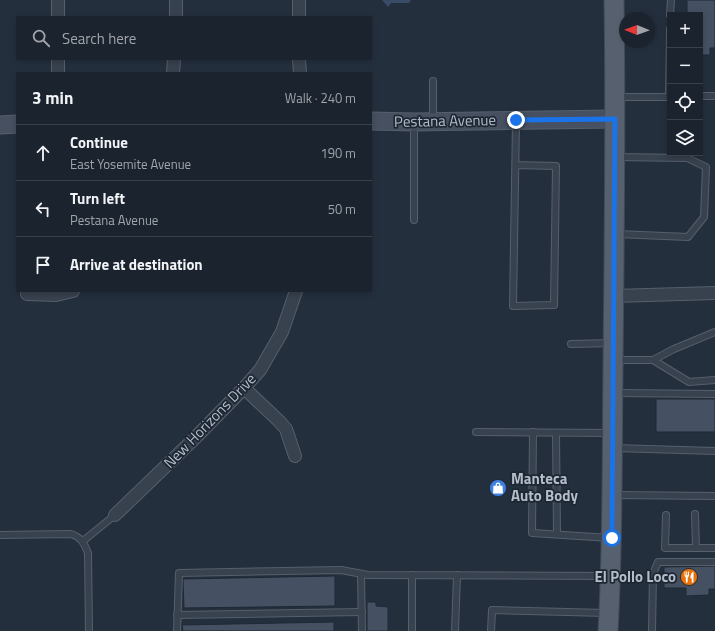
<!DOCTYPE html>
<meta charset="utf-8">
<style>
body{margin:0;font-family:"Titillium Web",sans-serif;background:#242b36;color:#f1f3f6}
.controls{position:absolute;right:12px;top:12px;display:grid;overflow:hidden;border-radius:0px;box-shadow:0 2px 6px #0003}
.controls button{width:36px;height:36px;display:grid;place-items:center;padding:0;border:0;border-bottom:1px solid #39404a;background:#1b232e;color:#f1f3f6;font:20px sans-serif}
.compass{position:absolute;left:619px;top:12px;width:36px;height:36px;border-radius:50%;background:#1b232e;box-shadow:0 2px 6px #0003;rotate:271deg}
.stop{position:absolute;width:12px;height:12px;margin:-9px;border:3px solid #1a73e8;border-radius:50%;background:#fff}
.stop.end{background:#1a73e8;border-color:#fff;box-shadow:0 1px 4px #0008}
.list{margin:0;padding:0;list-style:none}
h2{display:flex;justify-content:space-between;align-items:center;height:52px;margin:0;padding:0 16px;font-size:17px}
h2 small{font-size:13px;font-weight:400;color:#a0a4aa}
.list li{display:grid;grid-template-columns:26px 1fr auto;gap:12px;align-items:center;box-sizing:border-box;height:56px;padding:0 16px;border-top:1px solid #39404a}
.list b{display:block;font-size:15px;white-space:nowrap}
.list p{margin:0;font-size:13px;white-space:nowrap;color:#a0a4aa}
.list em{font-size:13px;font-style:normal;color:#a0a4aa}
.icon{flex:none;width:22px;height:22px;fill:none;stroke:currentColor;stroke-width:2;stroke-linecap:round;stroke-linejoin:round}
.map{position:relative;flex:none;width:715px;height:631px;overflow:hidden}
.search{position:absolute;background:#1b232e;box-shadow:0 2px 6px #0003;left:16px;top:16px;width:356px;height:44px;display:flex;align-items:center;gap:10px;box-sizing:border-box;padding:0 14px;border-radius:0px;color:#a0a4aa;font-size:15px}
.panel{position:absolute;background:#1b232e;box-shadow:0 2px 6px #0003;left:16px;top:72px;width:356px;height:220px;border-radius:0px}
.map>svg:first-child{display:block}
.water{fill:#394c67}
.building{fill:#455162;stroke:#1f2835}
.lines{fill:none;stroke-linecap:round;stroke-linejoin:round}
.lane-casing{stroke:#565f6c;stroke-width:8}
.street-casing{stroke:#565f6c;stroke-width:14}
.secondary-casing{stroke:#565f6c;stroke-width:19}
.primary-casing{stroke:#414a57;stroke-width:21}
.lane{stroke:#38414e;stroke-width:6}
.street{stroke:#38414e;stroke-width:12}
.secondary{stroke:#465061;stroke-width:17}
.primary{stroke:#56606e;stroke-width:19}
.route{stroke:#1a73e8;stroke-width:5}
.labels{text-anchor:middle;stroke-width:3.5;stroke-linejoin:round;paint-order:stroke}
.street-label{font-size:15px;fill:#b4bcc9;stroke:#1d2633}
.poi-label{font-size:15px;font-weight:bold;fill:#b4bcc9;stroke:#1d2633;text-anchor:start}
</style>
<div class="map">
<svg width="715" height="631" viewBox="0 0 715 631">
<rect width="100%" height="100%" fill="#242f3e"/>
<path class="water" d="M382 0H411L409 3H391L388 7Z"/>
<g class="building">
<path d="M687 0H715V48H710V55H700V15H687Z"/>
<rect x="656" y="399" width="59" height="33"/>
<path d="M715 566V589H709V595L686 596V588H664V567Z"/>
<path d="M335 576V606L184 608 183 579Z"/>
<path d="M367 602H376V606L388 607V631H367Z"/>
<path d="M334 622V631H183L182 625Z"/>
</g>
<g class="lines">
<g class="lane-casing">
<g id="lane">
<path d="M670 15 671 0"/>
<path d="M700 96H715"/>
<path d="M617 97H670"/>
<path d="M669 97 670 29"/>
<path d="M433 120V81"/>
<path d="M414 124V220"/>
<path d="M616 157 687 158 706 167 704 217 688 237 617 234"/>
<path d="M516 165 556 166 554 305 513 306 516 122"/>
<path d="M715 332 674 349 653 360 689 382 715 380"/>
<path d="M571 344 612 343"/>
<path d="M614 360H653"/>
<path d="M615 393 715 394"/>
<path d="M476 432 611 433"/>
<path d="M533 432 532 533 610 538"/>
<path d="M556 433 557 534"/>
<path d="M614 448 715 451"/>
<path d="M614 495 715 496"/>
<path d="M695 514 696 548"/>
<path d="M666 515 665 548H715"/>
<path d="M0 535 71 534C81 537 84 543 88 553L89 631"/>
<path d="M83 541 115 515"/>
<path d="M361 574 362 631"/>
<path d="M177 615 362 612"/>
<path d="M177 631 179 573 341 570 368 575 608 576"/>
<path d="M412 631V575"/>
<path d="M455 631 457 575"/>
<path d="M491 631 492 610 606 613"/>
<path d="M652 631 653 574 658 562H715"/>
</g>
</g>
<g class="street-casing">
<g id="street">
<path d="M58 17V0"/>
<path d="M176 17V0"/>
<path d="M299 17V0"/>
<path d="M299 59 300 73"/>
<path d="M58 73V59"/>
<path d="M173 73 174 59"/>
<path d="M27 294 56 295 73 291"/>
<path d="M614 296 715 293"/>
<path d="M244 388 279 421 286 429 295 456"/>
<path d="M115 515 195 438 244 388 260 370 282 332 296 291"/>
</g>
</g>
<g class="secondary-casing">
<g id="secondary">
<path d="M371 121 414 122 615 119"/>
<path d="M0 125 17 124"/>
</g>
</g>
<g class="primary-casing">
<path id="primary" d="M608 631C613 544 612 458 613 371 614 247 616 124 614 0"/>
</g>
<use href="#lane" class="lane"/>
<use href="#street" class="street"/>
<use href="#secondary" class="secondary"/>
<use href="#primary" class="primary"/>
</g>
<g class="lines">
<path class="route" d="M516 120 615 119 612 538"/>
</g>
<defs>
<g id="shop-disc" transform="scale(0.9)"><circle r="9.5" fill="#3f7fe0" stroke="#1d2633"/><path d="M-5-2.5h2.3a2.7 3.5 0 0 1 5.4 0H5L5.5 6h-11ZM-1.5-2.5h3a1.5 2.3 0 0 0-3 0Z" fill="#fff"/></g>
<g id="restaurant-disc" transform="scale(0.9)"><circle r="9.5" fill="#e8710a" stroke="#1d2633"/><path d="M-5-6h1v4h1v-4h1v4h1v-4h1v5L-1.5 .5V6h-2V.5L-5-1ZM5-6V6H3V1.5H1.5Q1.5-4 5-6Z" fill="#fff"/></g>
</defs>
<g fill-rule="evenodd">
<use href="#shop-disc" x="498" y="488"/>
<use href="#restaurant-disc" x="689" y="577"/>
</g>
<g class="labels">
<g class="street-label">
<text transform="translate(445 121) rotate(-1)" y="5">Pestana Avenue</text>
<text transform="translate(210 421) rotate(-46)" y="5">New Horizons Drive</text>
</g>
<g class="poi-label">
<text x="511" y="484">Manteca<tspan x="511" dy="17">Auto Body</tspan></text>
<text x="676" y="582" text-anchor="end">El Pollo Loco</text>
</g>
</g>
</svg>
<div class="controls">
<button>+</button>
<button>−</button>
<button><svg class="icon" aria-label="locate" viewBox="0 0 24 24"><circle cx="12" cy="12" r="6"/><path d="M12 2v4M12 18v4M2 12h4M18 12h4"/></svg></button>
<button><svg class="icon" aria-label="layers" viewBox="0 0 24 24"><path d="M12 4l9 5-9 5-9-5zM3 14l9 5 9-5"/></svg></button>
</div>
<svg class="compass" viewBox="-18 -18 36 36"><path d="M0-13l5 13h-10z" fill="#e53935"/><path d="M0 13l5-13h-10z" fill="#a0a4aa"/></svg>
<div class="stop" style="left:612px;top:538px"></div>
<div class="stop end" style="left:516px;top:120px"></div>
<div class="search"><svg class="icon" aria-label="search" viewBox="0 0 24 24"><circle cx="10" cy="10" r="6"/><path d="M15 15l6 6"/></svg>Search here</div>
<section class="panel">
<h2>3 min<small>Walk · 240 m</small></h2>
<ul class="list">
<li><svg class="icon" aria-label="ahead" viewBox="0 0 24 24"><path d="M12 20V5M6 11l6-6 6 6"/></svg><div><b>Continue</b><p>East Yosemite Avenue</p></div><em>190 m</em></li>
<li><svg class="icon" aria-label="left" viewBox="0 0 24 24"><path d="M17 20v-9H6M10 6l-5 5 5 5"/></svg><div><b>Turn left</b><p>Pestana Avenue</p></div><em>50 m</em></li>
<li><svg class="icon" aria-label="arrive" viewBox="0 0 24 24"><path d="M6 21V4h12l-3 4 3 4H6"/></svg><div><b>Arrive at destination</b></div></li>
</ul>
</section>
</div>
